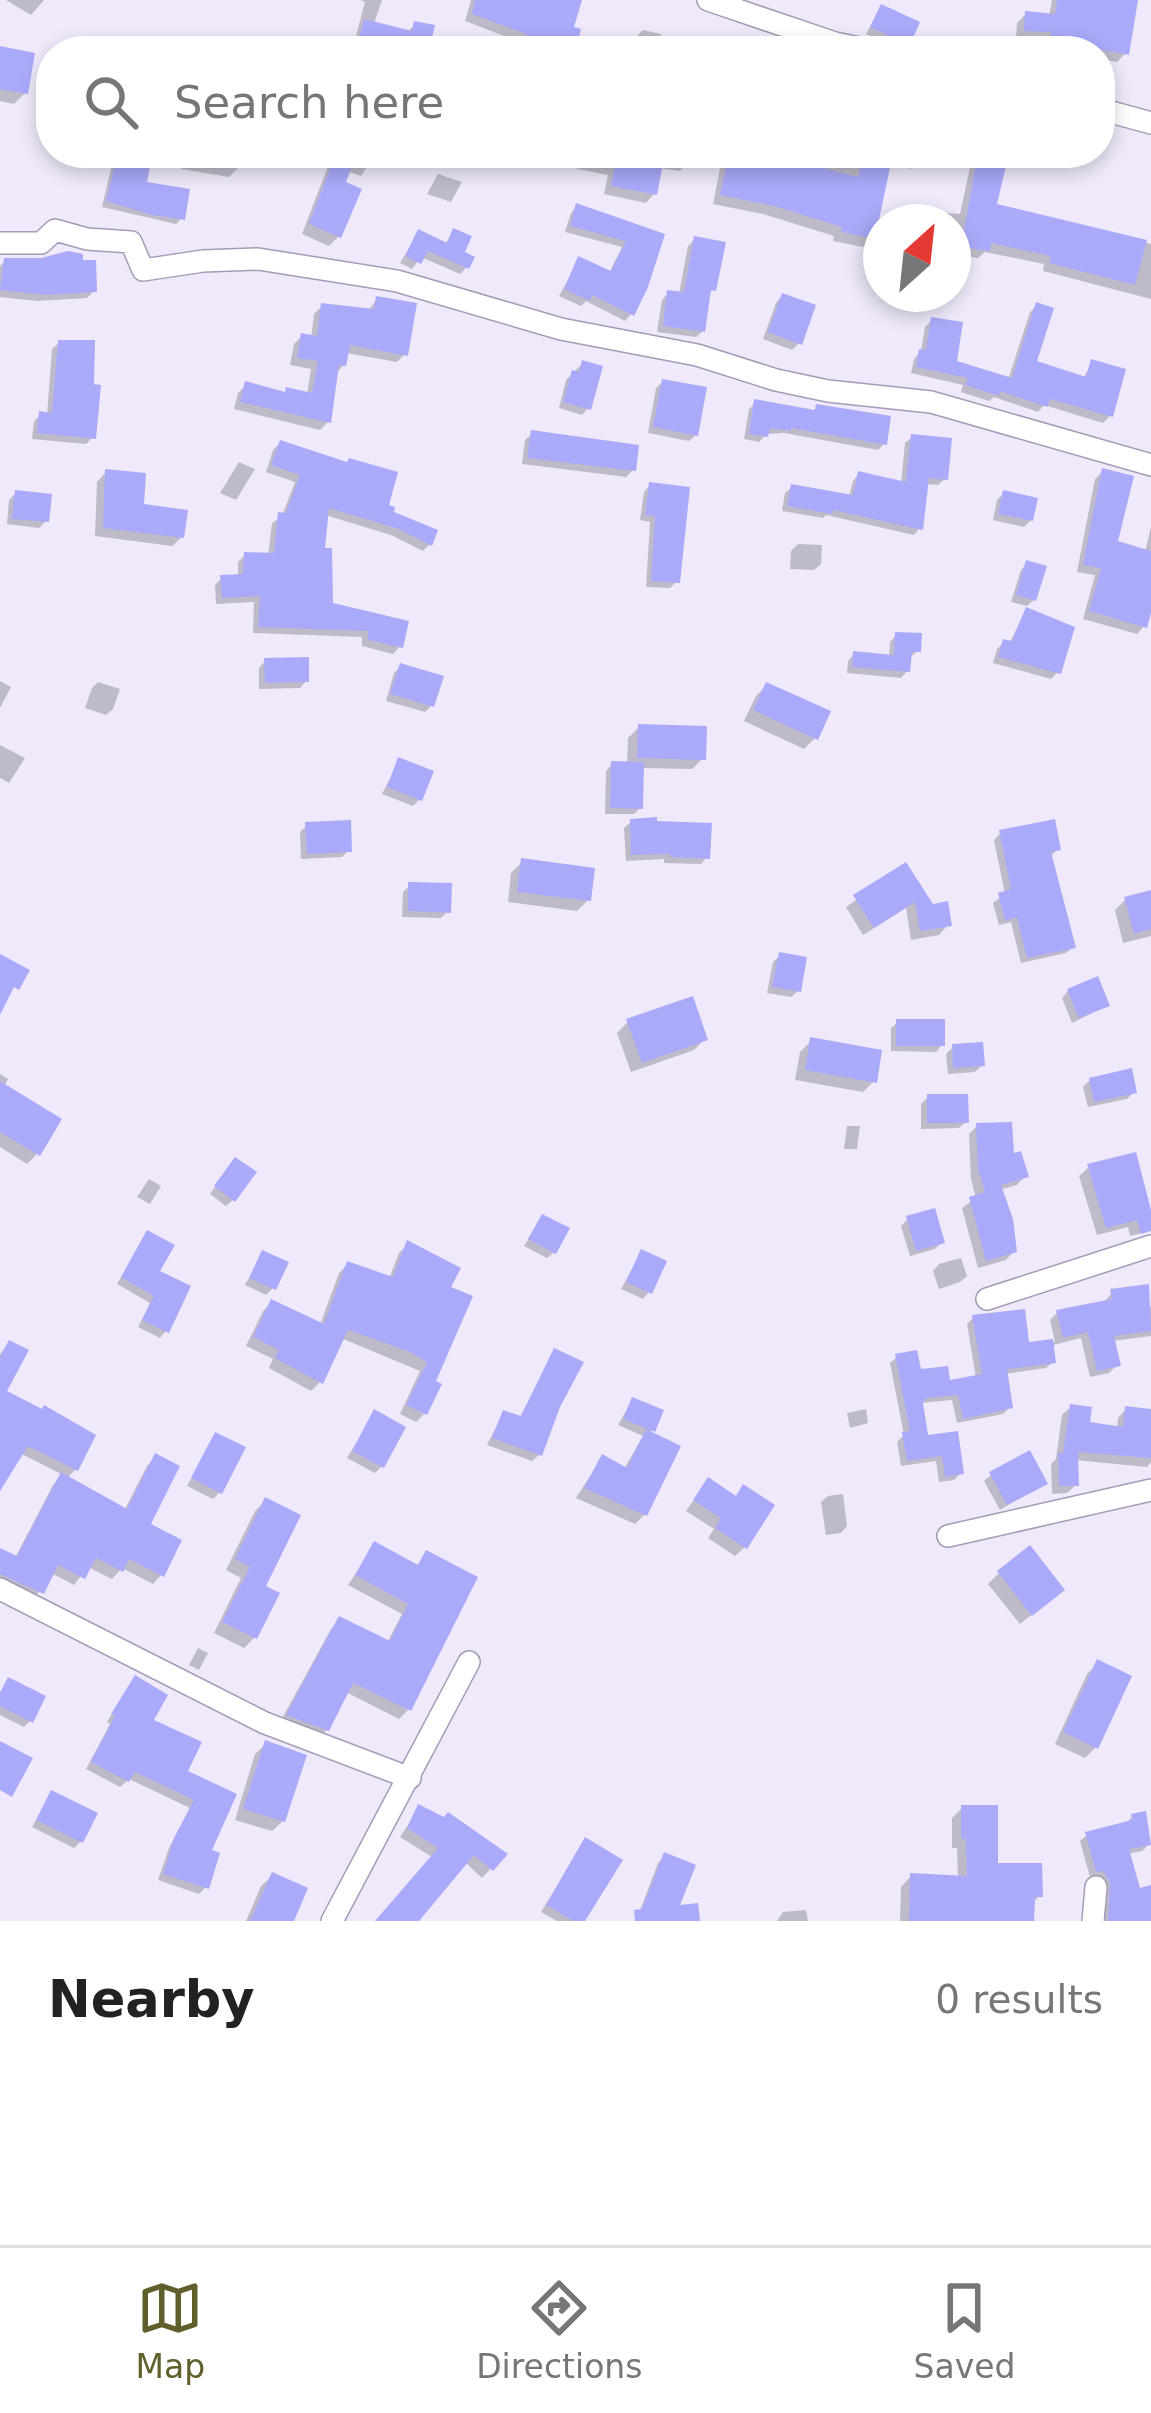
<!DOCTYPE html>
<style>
body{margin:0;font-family:"DejaVu Sans",sans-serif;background:#f2f2f2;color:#222}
.compass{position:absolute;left:863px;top:204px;width:108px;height:108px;border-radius:50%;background:#fff;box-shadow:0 6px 18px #0003;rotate:27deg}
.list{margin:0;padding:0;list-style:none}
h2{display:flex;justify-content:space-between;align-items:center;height:156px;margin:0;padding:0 48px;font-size:51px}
h2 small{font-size:39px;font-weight:400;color:#767676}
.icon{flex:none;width:66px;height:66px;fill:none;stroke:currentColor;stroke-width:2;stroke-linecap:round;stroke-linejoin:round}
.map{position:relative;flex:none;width:1151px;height:1921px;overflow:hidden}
.search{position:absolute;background:#fff;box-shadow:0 6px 18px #0003;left:36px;right:36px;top:36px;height:132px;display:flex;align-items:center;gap:30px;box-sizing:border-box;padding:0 42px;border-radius:48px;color:#767676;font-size:45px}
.sheet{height:324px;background:#fff}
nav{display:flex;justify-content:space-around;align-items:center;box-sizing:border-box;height:168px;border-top:3px solid #e0e0e0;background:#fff;font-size:33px;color:#767676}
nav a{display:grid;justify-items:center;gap:6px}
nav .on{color:#605f2c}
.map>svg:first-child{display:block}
.shadow{fill:#0003}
.building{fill:#a9aafa}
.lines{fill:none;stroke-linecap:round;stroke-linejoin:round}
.street-casing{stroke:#a49bb6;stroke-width:24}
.street{stroke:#fff;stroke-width:21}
</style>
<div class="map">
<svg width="1151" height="1921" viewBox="0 0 1151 1921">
<rect width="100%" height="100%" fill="#efe9fb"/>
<g class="shadow">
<path d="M6 0H44L31 15Z"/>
<path d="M360 0H382L374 24 407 33 415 24 428 41 476 51H352L365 2Z"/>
<path d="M471 0H579L570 29 572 51H518L520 42 465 21Z"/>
<path d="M1052 0H1129L1126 53 1117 62 1100 59V51H1060L1043 48 1044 40 1016 39 1017 23 1026 14 1049 16Z"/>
<path d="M881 7 908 43 901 50 866 34Z"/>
<path d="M643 30 661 34 657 51H632L634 39Z"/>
<path d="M715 37 761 51H704Z"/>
<path d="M0 49 25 93 14 104 0 101Z"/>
<path d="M87 153H150L143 185 182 218 176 224 102 207 112 164 86 159Z"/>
<path d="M184 153H241L240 166 229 177 181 169Z"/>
<path d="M333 153H376L361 176 347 171 338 237 329 246 302 234Z"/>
<path d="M580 153H690L688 162 680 171 659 168 654 194 646 203 604 194 608 175 577 169Z"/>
<path d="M723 153H890L872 237 863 247 833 241 834 236 763 214 713 204Z"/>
<path d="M908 153H921L911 169 907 168Z"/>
<path d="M973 153H1006L994 206 1151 244V303V299L1043 271 1044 264 985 252 978 258 954 255 953 222H902L910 210 960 214Z"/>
<path d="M438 174 462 182 451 202 427 194Z"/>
<path d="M577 206 661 236 631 314 625 321 586 301 581 306 559 296 579 260 609 273 622 247 565 232 571 213Z"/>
<path d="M419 232 444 245 454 232 466 268 460 274 421 257 412 269 400 263Z"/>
<path d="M695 239 713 289 707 295 703 331 696 337 657 332 662 300 668 293 679 294 688 246Z"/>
<path d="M5 261 94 291 87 298 37 301 0 297V266Z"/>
<path d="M782 296 799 343 792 350 763 339 776 303Z"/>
<path d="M377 299 405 354 397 362 346 353 344 365 335 374 328 422 320 430 234 409 238 393 246 385 283 395H307L311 369 290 365 294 344 302 336 311 338 314 314 322 306 368 311Z"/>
<path d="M1037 305 1033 363 1083 379 1092 362 1110 416 1103 423 1044 405 1038 412 994 397 989 401 961 392 963 385 911 373 914 359 921 351 925 327 932 320 954 363 1008 380 1030 312Z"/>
<path d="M59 343 93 437 86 444 32 439 34 421 41 414 47 415 52 349Z"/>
<path d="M583 363 588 408 582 415 559 408 566 380Z"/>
<path d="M663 382 696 435 689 441 648 433 656 388Z"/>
<path d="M755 403 812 412 817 407 884 444 878 450 784 433 767 434 759 442 744 439 749 409Z"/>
<path d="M532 434 633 470 626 477 522 464 525 440Z"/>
<path d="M912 437 945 479 938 485 925 484 920 528 914 535 826 515 823 518 782 511 785 493 792 487 849 497 853 481 859 474 901 484 905 443Z"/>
<path d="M280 443 385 507 430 544 423 551 391 535 325 515 322 551 330 605 400 646 393 654 362 646V637L253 633 254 602 216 604 215 585 222 578 238 577V562L245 555 268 556 272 523 282 516 295 482 266 472 273 450Z"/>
<path d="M239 462 255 469 236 500 220 493Z"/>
<path d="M1103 471 1114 543 1145 552 1151 527V602L1144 626 1137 634 1083 619 1095 575 1077 572 1095 479Z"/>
<path d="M106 472 141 507 182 537 172 546 95 536 97 482Z"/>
<path d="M650 485 677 581 670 588 646 587 650 522 640 520 644 492Z"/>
<path d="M16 493 46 521 39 528 7 524 9 500Z"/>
<path d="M1004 493 1031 520 1024 527 993 520 997 500Z"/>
<path d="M798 544 822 545 821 564 814 570 790 569 791 551Z"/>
<path d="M1027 563 1034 600 1027 606 1011 602 1021 570Z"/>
<path d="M1026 610 1058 672 1051 679 993 663 997 649 1004 642 1009 644Z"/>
<path d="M896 635 918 651 909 658 907 671 901 678 847 673 848 661 854 654 889 658 890 642Z"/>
<path d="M265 661 306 681 300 688 259 689V668Z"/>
<path d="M401 666 431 706 425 712 386 701 394 673Z"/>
<path d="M0 681 11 687 0 708Z"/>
<path d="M98 682 120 689 113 709 106 715 85 708 92 688Z"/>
<path d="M767 685 815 738 804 749 744 721 756 696Z"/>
<path d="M639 727 703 758 692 769 641 768 640 808 634 814H605L606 771 612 764 627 765 628 738Z"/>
<path d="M0 745 25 758 9 783 0 778Z"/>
<path d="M399 761 420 799 413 806 382 794Z"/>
<path d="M631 822 707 857 701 864 664 863V859L626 861 624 828Z"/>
<path d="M307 825 349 850 342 857 301 859 300 832Z"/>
<path d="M1001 833 1058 849 1049 858 1073 947 1066 953 1021 963 1011 922 999 925 993 903 1005 894 994 840Z"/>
<path d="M522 862 588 900 577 911 508 902 511 873Z"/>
<path d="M905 866 948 925 939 935 911 940 906 908 863 935 846 907Z"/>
<path d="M410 885 448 911 441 918 402 917 403 892Z"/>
<path d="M1151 893V936L1123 943 1115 910 1126 899Z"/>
<path d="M780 955 798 991 791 997 767 993 773 962Z"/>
<path d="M1068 991 1106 1006 1072 1023 1062 998Z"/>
<path d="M628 1022 705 1039 694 1050 631 1072 617 1033Z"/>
<path d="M898 1022 942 1045 936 1052 891 1051V1028Z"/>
<path d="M811 1041 874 1081 863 1092 795 1080 800 1052Z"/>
<path d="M953 1047 982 1065 975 1072 948 1074 946 1054Z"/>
<path d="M0 1074 8 1079 4 1087 37 1154 27 1164 0 1147Z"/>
<path d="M1090 1080 1134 1092 1127 1099 1088 1107 1083 1087Z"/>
<path d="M928 1097 966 1122 959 1128 921 1129V1104Z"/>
<path d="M847 1126H860L857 1149H844Z"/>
<path d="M977 1126 1025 1176 1017 1185 999 1190 1014 1251 1006 1260 978 1268 962 1208 976 1198 971 1179 969 1134Z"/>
<path d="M229 1167 233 1200 226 1206 210 1194Z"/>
<path d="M1089 1167 1151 1224 1142 1233 1130 1236 1128 1227 1097 1235 1079 1176Z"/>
<path d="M149 1179 161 1186 150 1204 137 1197Z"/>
<path d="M542 1217 554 1252 547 1258 524 1246Z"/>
<path d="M908 1219 942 1242 935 1249 910 1256 901 1226Z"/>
<path d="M148 1233 166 1331 160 1338 138 1327 150 1303 117 1284Z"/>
<path d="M408 1244 447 1288 432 1382 425 1413 416 1422 400 1414 420 1371 341 1338 320 1382 311 1391 269 1368 273 1359 246 1346 263 1311 272 1302 320 1325 339 1273 348 1264 389 1279 399 1253Z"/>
<path d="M263 1253 273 1288 266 1295 245 1285Z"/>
<path d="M641 1253 649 1292 643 1299 621 1289Z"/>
<path d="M961 1258 967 1276 960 1282 939 1289 933 1271 939 1264Z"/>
<path d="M1112 1292 1151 1307V1336L1112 1341 1117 1365 1109 1373 1090 1377 1081 1338 1050 1346 1053 1362 1046 1368 1004 1374 1010 1407 1003 1414 957 1423 952 1400 920 1403 926 1438 961 1473 954 1480 939 1482 936 1461 901 1466 897 1442 904 1435 890 1363 897 1357 918 1372 948 1384 976 1378 967 1324 973 1318 1027 1345 1055 1342 1050 1320 1058 1312 1104 1303Z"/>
<path d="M9 1343 3 1393 76 1469 66 1479 124 1511 147 1466 156 1457 147 1525 161 1575 153 1584 122 1568 112 1579 88 1567 74 1585 51 1573 33 1601 0 1584V1551L15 1558 53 1485 63 1475 20 1453 0 1486V1354Z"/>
<path d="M554 1352 557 1406 539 1455 532 1461 487 1445 503 1413 519 1419Z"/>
<path d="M632 1400 652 1430 648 1434 645 1514 635 1524 576 1498 602 1457 624 1469 643 1436 618 1425Z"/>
<path d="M1071 1407 1087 1425 1117 1429 1118 1418 1126 1409 1151 1412V1462L1147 1467 1075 1460 1076 1485 1067 1493 1052 1494 1051 1464 1056 1459 1062 1415Z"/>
<path d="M866 1409 868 1423 850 1428 847 1413Z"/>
<path d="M375 1413 382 1466 375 1473 347 1458Z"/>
<path d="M215 1435 220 1492 213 1499 187 1486Z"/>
<path d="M991 1475 1044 1483 1000 1510 984 1481Z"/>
<path d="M708 1481 734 1498 744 1488 745 1547 735 1556 708 1538 714 1529 686 1511Z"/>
<path d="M843 1494 847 1526 841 1533 826 1535 821 1502 828 1496Z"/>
<path d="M266 1500 262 1587 255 1637 244 1648 214 1633 241 1578 226 1570 255 1511Z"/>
<path d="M375 1545 415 1567 427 1554 408 1710 399 1719 346 1692 327 1730 317 1739 279 1724 331 1629 340 1620 387 1643 402 1614 348 1585Z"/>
<path d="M999 1573 1050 1600 1020 1624 988 1584Z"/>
<path d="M198 1648 208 1653 199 1670 189 1665Z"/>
<path d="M1098 1663 1096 1747 1085 1758 1055 1744 1087 1674Z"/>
<path d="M9 1681 30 1721 24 1727 0 1715V1692Z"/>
<path d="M129 1686 184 1773 233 1795 207 1852 206 1887 199 1894 158 1880 169 1848 190 1808 129 1779 120 1787 86 1769 110 1724 107 1722Z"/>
<path d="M266 1744 283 1821 272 1831 235 1820 255 1754Z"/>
<path d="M51 1794 81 1841 74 1848 32 1827Z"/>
<path d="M419 1808 504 1855 482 1878 465 1862 415 1921H377L432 1857 400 1837Z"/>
<path d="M962 1808 995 1867 1040 1895 1032 1904 1031 1921H900L901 1887 911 1876 958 1878 957 1848H952V1818Z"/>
<path d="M1132 1817 1149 1844 1142 1851 1127 1854 1137 1892 1151 1888V1921H1104V1889L1096 1877H1090L1080 1841 1087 1835 1124 1825Z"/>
<path d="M585 1840 581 1921H557L541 1912Z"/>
<path d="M665 1856 676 1908 697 1921H636L658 1863Z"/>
<path d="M272 1876 291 1921H246L261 1886Z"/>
<path d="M806 1910 808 1921H777L783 1912Z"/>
</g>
<g class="building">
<path d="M475 0H582L574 27 581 29 576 51H522L526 34 472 14Z"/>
<path d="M1057 0H1138L1129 55 1050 40 1051 32 1024 31 1025 11 1055 14Z"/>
<path d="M881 4 920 22 910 45 870 27Z"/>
<path d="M364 19 412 31 414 21 435 25 429 51H356Z"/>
<path d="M0 46 35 53 28 94 0 89Z"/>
<path d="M118 153H153L147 182 190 189 185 220 152 215 106 201Z"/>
<path d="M336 153H357L346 182 362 189 341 238 309 224Z"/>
<path d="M618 153H665L657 195 611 186Z"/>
<path d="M729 153H822L819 167 858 177 864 153H893L875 239 841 232 842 227 774 206 720 195Z"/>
<path d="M978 153H1009L997 204 1147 240 1135 285 1049 263 1051 256 991 243 990 251 961 247Z"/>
<path d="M576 203 665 234 648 287 634 316 592 295 590 301 564 289 578 256 611 271 626 241 570 226Z"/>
<path d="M453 228 472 236 465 252 475 257 469 269 428 251 421 264 405 256 418 229 447 243Z"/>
<path d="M694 236 726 242 716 291 711 290 705 332 663 326 667 290 684 292Z"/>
<path d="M68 251 83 254V260H96L97 292 46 295 0 290 4 258H41Z"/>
<path d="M782 293 816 305 802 345 768 332Z"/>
<path d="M376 296 417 303 408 356 350 345 346 366 339 365 331 423 240 402 245 381 285 392 286 387 312 393 318 361 297 358 301 333 317 336 321 303 374 309Z"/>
<path d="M1036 302 1054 308 1037 361 1086 377 1091 359 1126 369 1113 417 1050 399 1047 407 1000 391 999 396 965 385 968 378 916 367 919 349 926 350 931 317 963 322 957 361 1012 378Z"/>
<path d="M58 340H95L94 384 101 385 96 439 37 433 39 411 52 413Z"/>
<path d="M582 360 603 366 591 410 563 402 572 370 579 372Z"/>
<path d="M662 379 707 387 698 436 653 427Z"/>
<path d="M754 399 815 410 816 404 891 416 887 445 791 428V431L770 428 768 437 749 434Z"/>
<path d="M531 430 639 445 636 471 527 458Z"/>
<path d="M911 434 952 438 948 480 929 478 923 530 833 510 832 514 787 506 791 484 853 495 858 471 906 482Z"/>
<path d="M280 440 347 462 349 458 398 472 389 505 395 507 394 512 438 530 432 546 399 529 329 508 325 548H332L333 603 409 621 403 648 368 640V631L258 627 260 596 222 598 220 575 243 574 244 552 274 553 278 512 286 513 300 475 271 465Z"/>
<path d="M1102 468 1134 476 1118 541 1151 551V613L1147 628 1089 611 1101 568 1083 565Z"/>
<path d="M105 469 146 473 144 504 188 510 184 538 103 528Z"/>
<path d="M649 482 690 487 680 583 651 581 655 516 645 515Z"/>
<path d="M15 490 52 494 49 522 12 519Z"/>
<path d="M1003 490 1038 498 1033 521 998 514Z"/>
<path d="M1026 560 1047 566 1036 601 1016 595Z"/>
<path d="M1026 607 1075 627 1061 674 998 657 1003 639 1012 641Z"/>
<path d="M895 632 922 633 921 652H912L910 672 852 667 853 651 894 655Z"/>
<path d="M309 657V682L265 683 264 658Z"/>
<path d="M400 663 444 676 434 707 390 694Z"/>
<path d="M766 682 831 711 818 740 753 710Z"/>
<path d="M638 724 707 726 706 760 637 758Z"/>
<path d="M398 757 434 771 422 801 387 787Z"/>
<path d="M611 761 644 762 643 809 610 808Z"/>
<path d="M657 817V821L712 823 710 859 670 857V854L631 855 630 819Z"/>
<path d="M1055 819 1061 850 1051 852 1076 948 1027 958 1017 917 1005 921 998 893 1011 889 999 830Z"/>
<path d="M351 820 352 852 307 854 305 822Z"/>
<path d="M521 858 595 868 591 901 517 892Z"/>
<path d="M906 862 933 904 948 901 952 926 920 931 915 902 874 928 853 895Z"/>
<path d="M408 882 452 883 451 913 408 911Z"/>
<path d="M1151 890V929L1134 934 1124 897Z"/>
<path d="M779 952 807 957 801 992 772 987Z"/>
<path d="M0 954 30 970 19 990 14 987 0 1015Z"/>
<path d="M1098 976 1110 1006 1079 1018 1067 989Z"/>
<path d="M693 996 708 1040 642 1063 626 1019Z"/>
<rect x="896" y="1019" width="49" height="27"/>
<path d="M810 1037 882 1050 877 1083 805 1070Z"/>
<path d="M983 1042 985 1066 953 1068 952 1044Z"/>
<path d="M1132 1068 1137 1093 1094 1102 1089 1078Z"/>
<path d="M0 1081 62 1119 40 1156 0 1132Z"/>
<path d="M927 1094H968L969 1123H927Z"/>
<path d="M1012 1122 1014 1153 1021 1151 1029 1177 1001 1185 1013 1219 1017 1252 986 1261 969 1197 985 1192 978 1169 976 1123Z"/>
<path d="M1136 1152 1151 1210V1231L1141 1234 1137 1220 1106 1228 1087 1164Z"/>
<path d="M235 1157 257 1172 235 1202 214 1186Z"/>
<path d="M935 1208 945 1243 916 1251 906 1216Z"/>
<path d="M542 1214 570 1228 556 1254 528 1239Z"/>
<path d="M147 1230 175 1245 160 1271 191 1286 169 1333 142 1320 154 1296 121 1277Z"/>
<path d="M407 1240 461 1268 451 1287 473 1296 436 1381 442 1384 427 1415 406 1405 427 1362 408 1351 348 1330 323 1384 275 1358 279 1350 253 1337 271 1299 324 1324 347 1261 393 1277Z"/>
<path d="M641 1249 667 1261 652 1294 626 1282Z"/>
<path d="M262 1250 289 1262 276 1290 249 1278Z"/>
<path d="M1149 1284 1151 1331 1114 1336 1121 1366 1097 1371 1088 1332 1063 1338 1056 1310 1112 1299 1110 1289Z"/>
<path d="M1025 1309 1029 1342 1053 1339 1056 1363 1007 1369 1013 1408 963 1419 958 1395 926 1398 923 1403 928 1435 958 1431 964 1474 945 1477 942 1456 907 1461 902 1432 910 1431 895 1354 917 1350 921 1369 948 1366 950 1380 982 1374 972 1315Z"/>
<path d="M9 1340 29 1350 7 1391 42 1409 44 1405 96 1435 78 1471 28 1446 0 1491V1357Z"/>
<path d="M554 1348 584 1362 560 1407 542 1456 492 1438 503 1410 521 1416Z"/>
<path d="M632 1397 664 1410 655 1432 623 1419Z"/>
<path d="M1070 1404 1092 1407 1090 1422 1123 1427 1125 1406 1151 1409V1458L1078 1452 1079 1486H1059L1058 1453H1063Z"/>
<path d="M374 1409 406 1427 384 1468 352 1451Z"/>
<path d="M646 1429 681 1446 647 1516 584 1488 602 1454 627 1468Z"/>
<path d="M215 1432 246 1447 222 1494 191 1478Z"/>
<path d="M1030 1450 1048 1484 1007 1505 989 1472Z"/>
<path d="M155 1453 180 1466 151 1524 182 1540 164 1577 129 1559 123 1572 96 1558 85 1579 58 1565 44 1594 0 1574V1548L17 1556 61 1472 127 1509Z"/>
<path d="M708 1477 736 1496 743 1484 775 1505 747 1549 715 1528 721 1518 693 1500Z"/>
<path d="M265 1497 301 1515 266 1586 280 1593 257 1639 222 1622 250 1567 235 1559Z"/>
<path d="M374 1541 418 1565 426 1550 478 1577 411 1711 353 1683 329 1731 286 1715 339 1616 390 1641 408 1604 355 1575Z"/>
<path d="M1030 1545 1065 1590 1032 1616 997 1571Z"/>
<path d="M1097 1659 1132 1676 1098 1749 1063 1732Z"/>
<path d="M135 1675 168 1695 154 1720 202 1742 188 1771 237 1794 212 1850 220 1853 209 1889 163 1874 174 1838 194 1800 135 1772 129 1782 91 1762 115 1716 111 1714Z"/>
<path d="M8 1677 46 1696 33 1723 0 1706V1693Z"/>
<path d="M265 1740 307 1755 285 1822 243 1809Z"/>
<path d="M0 1741 33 1758 12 1797 0 1790Z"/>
<path d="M51 1790 98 1813 83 1843 36 1820Z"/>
<path d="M418 1804 444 1817 448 1812 508 1854 493 1871 474 1855 419 1921H375L438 1848 407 1828Z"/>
<path d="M961 1805H998V1863H1042L1043 1897H1035L1034 1921H909L910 1873 967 1876 966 1839H961Z"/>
<path d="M1146 1811 1151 1845 1129 1849 1140 1888 1151 1885V1921H1108L1110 1882 1103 1871 1096 1872 1085 1832 1132 1820 1131 1814Z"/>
<path d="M585 1837 623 1860 585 1921H574L546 1905Z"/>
<path d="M664 1852 696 1865 680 1905 698 1903 700 1921H635L634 1910 642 1909Z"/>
<path d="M272 1872 308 1888 294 1921H250Z"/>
</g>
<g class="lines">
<g class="street-casing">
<g id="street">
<path d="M708 0 835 43 874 51"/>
<path d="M1100 109 1151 123"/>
<path d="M0 243H41L55 230 87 239 131 242 143 270 203 261 258 259 397 281 561 329 697 355 776 380 828 391 931 402 1151 465"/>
<path d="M987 1299 1151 1246"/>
<path d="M948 1536 1151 1490"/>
<path d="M0 1589 265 1723 410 1778"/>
<path d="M332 1921 469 1662"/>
<path d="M1093 1921 1096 1887"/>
</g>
</g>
<use href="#street" class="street"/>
</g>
</svg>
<svg class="compass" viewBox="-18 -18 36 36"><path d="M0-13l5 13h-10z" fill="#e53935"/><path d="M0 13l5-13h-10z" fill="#767676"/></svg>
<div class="search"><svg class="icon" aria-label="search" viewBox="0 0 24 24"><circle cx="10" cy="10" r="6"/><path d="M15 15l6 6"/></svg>Search here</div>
</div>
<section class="sheet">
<h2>Nearby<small>0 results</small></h2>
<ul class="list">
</ul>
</section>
<nav>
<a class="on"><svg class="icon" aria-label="map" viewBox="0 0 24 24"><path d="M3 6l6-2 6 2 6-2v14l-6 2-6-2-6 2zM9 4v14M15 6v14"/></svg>Map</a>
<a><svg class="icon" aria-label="directions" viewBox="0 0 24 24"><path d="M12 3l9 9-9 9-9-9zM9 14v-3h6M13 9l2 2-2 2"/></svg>Directions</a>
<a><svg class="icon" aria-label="saved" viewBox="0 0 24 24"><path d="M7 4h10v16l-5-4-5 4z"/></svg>Saved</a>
</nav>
